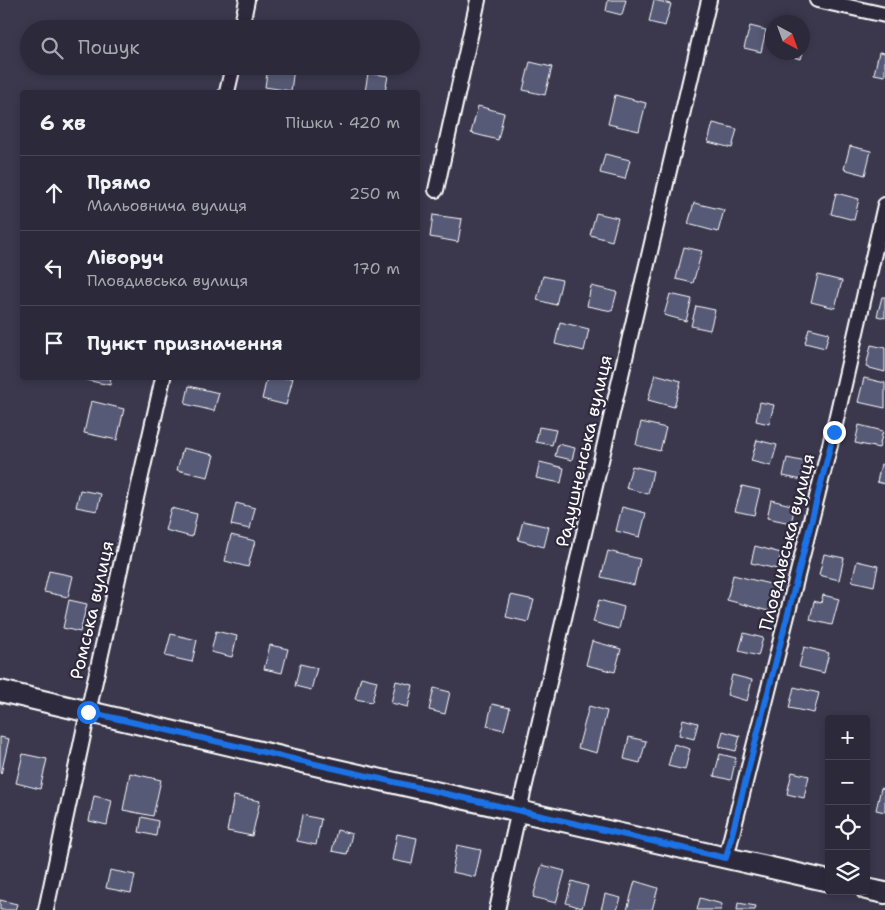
<!DOCTYPE html>
<html lang="uk">
<meta charset="utf-8">
<style>
body{margin:0;font-family:"Shantell Sans",sans-serif;background:#343242;color:#f1f3f6}
.controls{position:absolute;right:15px;bottom:15px;display:grid;overflow:hidden;border-radius:5px;box-shadow:0 2px 8px #0003}
.controls button{width:45px;height:45px;display:grid;place-items:center;padding:0;border:0;border-bottom:1px solid #484654;background:#2c2a3a;color:#f1f3f6;font:25px sans-serif}
.compass{position:absolute;left:765px;top:15px;width:45px;height:45px;border-radius:50%;background:#2c2a3a;box-shadow:0 2px 8px #0003;rotate:139deg}
.stop{position:absolute;width:15px;height:15px;margin:-11px;border:4px solid #1a73e8;border-radius:50%;background:#fff}
.stop.end{background:#1a73e8;border-color:#fff;box-shadow:0 1px 5px #0008}
.list{margin:0;padding:0;list-style:none}
h2{display:flex;justify-content:space-between;align-items:center;height:65px;margin:0;padding:0 20px;font-size:21px}
h2 small{font-size:16px;font-weight:400;color:#a6a7af}
.list li{display:grid;grid-template-columns:32px 1fr auto;gap:15px;align-items:center;box-sizing:border-box;height:75px;padding:0 20px;border-top:1px solid #484654}
.list b{display:block;font-size:19px;white-space:nowrap}
.list p{margin:0;font-size:16px;white-space:nowrap;color:#a6a7af}
.list em{font-size:16px;font-style:normal;color:#a6a7af}
.icon{flex:none;width:28px;height:28px;fill:none;stroke:currentColor;stroke-width:2;stroke-linecap:round;stroke-linejoin:round}
.map{position:relative;flex:none;width:885px;height:910px;overflow:hidden}
.search{position:absolute;background:#2c2a3a;box-shadow:0 2px 8px #0003;left:20px;top:20px;width:400px;height:55px;display:flex;align-items:center;gap:12px;box-sizing:border-box;padding:0 18px;border-radius:28px;color:#a6a7af;font-size:19px}
.panel{position:absolute;background:#2c2a3a;box-shadow:0 2px 8px #0003;left:20px;top:90px;width:400px;height:290px;border-radius:5px}
.map>svg:first-child{display:block}
.building{fill:#575a76;stroke:#fff}
.lines{fill:none;stroke-linecap:round;stroke-linejoin:round}
.street-casing{stroke:#fff;stroke-width:18}
.secondary-casing{stroke:#fff;stroke-width:24}
.street{stroke:#2f2a3d;stroke-width:14}
.secondary{stroke:#2f2a3d;stroke-width:20}
.route{stroke:#1a73e8;stroke-width:6}
.labels{text-anchor:middle;stroke-width:4.5;stroke-linejoin:round;paint-order:stroke}
.street-label{font-size:18px;fill:#fff;stroke:#2f2a3d}
</style>
<div class="map">
<svg width="885" height="910" viewBox="0 0 885 910">
<rect width="100%" height="100%" fill="#3b384e"/>
<filter id="ink" filterUnits="userSpaceOnUse"><feTurbulence type="fractalNoise" baseFrequency=".02" numOctaves="2"/><feDisplacementMap in="SourceGraphic" scale="10" xChannelSelector="R" yChannelSelector="G"/><feConvolveMatrix kernelMatrix="1 2 1 2 8 2 1 2 1" color-interpolation-filters="sRGB"/></filter>
<g filter="url(#ink)">
<g class="building">
<path d="M608 0H626L622 15 606 11Z"/>
<path d="M654 0 671 4 665 26 649 22Z"/>
<path d="M750 26 766 30 761 52 744 48Z"/>
<path d="M802 36 807 37 801 59 785 55V52H802Z"/>
<path d="M879 52 885 53V76L874 74Z"/>
<path d="M530 62 552 67 545 95 523 90Z"/>
<path d="M268 66H282L294 68 291 91 265 87Z"/>
<path d="M368 73 388 76 385 92H365Z"/>
<path d="M615 95 646 103 639 131 608 124Z"/>
<path d="M478 106 504 113 498 140 471 133Z"/>
<path d="M713 123 737 129 732 148 708 142Z"/>
<path d="M850 146 871 151 865 175 844 169Z"/>
<path d="M605 154 630 160 625 179 600 173Z"/>
<path d="M836 193 859 199 854 220 831 214Z"/>
<path d="M694 203 724 210 718 232 688 224Z"/>
<path d="M596 213 618 218 612 241 590 235Z"/>
<path d="M433 215 462 219 458 242 430 237Z"/>
<path d="M684 247 702 251 693 283 676 279Z"/>
<path d="M818 275 842 281 835 308 811 302Z"/>
<path d="M543 276 562 280 556 305 537 300Z"/>
<path d="M591 286 617 292 612 311 587 306Z"/>
<path d="M670 294 692 299 686 321 664 315Z"/>
<path d="M882 297H885V318L877 316Z"/>
<path d="M696 306 715 310 710 330 691 326Z"/>
<path d="M560 322 589 329 584 351 555 344Z"/>
<path d="M809 328 829 333 825 348 805 343Z"/>
<path d="M871 345 885 348V372L866 367Z"/>
<path d="M655 374 681 381 674 407 648 400Z"/>
<path d="M87 378H111L110 385 86 380Z"/>
<path d="M267 378H293L286 405 262 399Z"/>
<path d="M864 378 885 383V408L858 402Z"/>
<path d="M189 386 219 393 214 411 185 404Z"/>
<path d="M91 401 124 409 117 440 84 433Z"/>
<path d="M760 402 774 405 769 424 756 421Z"/>
<path d="M641 422 666 428 660 451 636 445Z"/>
<path d="M859 425 883 431 879 448 855 443Z"/>
<path d="M539 427 556 430 552 445 536 442Z"/>
<path d="M757 440 777 445 771 466 751 461Z"/>
<path d="M558 444 575 448 572 460 555 456Z"/>
<path d="M183 448 214 455 208 477 177 470Z"/>
<path d="M787 458 811 463 807 481 783 476Z"/>
<path d="M540 462 564 468 561 483 536 478Z"/>
<path d="M881 464 885 465V484L877 482Z"/>
<path d="M632 466 653 471 648 494 626 488Z"/>
<path d="M742 486 760 490 754 515 735 511Z"/>
<path d="M80 490 101 494 97 511 76 507Z"/>
<path d="M771 500 795 506 791 523 767 518Z"/>
<path d="M236 503 255 508 250 529 231 525Z"/>
<path d="M622 507 646 513 640 537 616 531Z"/>
<path d="M171 508 197 514 192 537 165 530Z"/>
<path d="M523 521 549 527 544 547 518 540Z"/>
<path d="M231 535 255 541 248 567 225 561Z"/>
<path d="M755 546 781 553 777 569 751 563Z"/>
<path d="M608 551 640 559 634 585 601 577Z"/>
<path d="M824 554 844 558 839 580 819 575Z"/>
<path d="M857 561 878 566 874 586 852 581Z"/>
<path d="M49 571 73 576 68 597 44 592Z"/>
<path d="M733 575 778 586 772 612 727 600Z"/>
<path d="M511 595 534 600 528 622 506 617Z"/>
<path d="M823 595 839 599 832 625 810 620 814 601 821 603Z"/>
<path d="M69 600 87 604 80 632 63 628Z"/>
<path d="M599 600 624 607 619 629 593 622Z"/>
<path d="M216 631 237 636 232 657 211 652Z"/>
<path d="M744 633 763 638 758 656 739 651Z"/>
<path d="M171 634 197 640 192 662 165 656Z"/>
<path d="M592 641 621 649 615 672 586 665Z"/>
<path d="M270 645 288 649 282 673 264 669Z"/>
<path d="M804 647 829 653 824 673 799 667Z"/>
<path d="M300 664 317 668 311 690 295 686Z"/>
<path d="M732 675 752 680 747 701 727 695Z"/>
<path d="M361 677 377 681 372 702 355 699Z"/>
<path d="M396 681 413 685 408 707 391 703Z"/>
<path d="M794 687 819 693 814 713 789 708Z"/>
<path d="M434 688 450 692 445 714 429 710Z"/>
<path d="M492 704 510 708 504 730 487 726Z"/>
<path d="M589 706 607 711 597 753 578 748Z"/>
<path d="M683 719 698 723 694 739 679 735Z"/>
<path d="M723 731 740 736 736 751 719 747Z"/>
<path d="M0 737 9 739 1 774 0 773Z"/>
<path d="M629 737 646 741 640 763 624 759Z"/>
<path d="M674 744 690 749 685 770 668 766Z"/>
<path d="M23 754 47 759 40 789 16 783Z"/>
<path d="M720 754 736 758 731 780 714 776Z"/>
<path d="M792 772 809 776 804 798 787 794Z"/>
<path d="M130 773 161 780 153 816 123 810Z"/>
<path d="M881 788 885 789V812L876 810Z"/>
<path d="M94 796 112 800 107 825 89 821Z"/>
<path d="M234 796 260 801 252 836 227 831Z"/>
<path d="M302 815 321 819 316 845 297 841Z"/>
<path d="M142 817 158 821 156 836 139 832Z"/>
<path d="M337 830 352 834 347 854 332 851Z"/>
<path d="M397 834 417 838 412 864 392 860Z"/>
<path d="M457 845 481 850 475 877 452 872Z"/>
<path d="M542 865 565 871 556 903 533 897Z"/>
<path d="M110 870 135 875 131 893 106 888Z"/>
<path d="M572 881 588 886 582 908 566 903Z"/>
<path d="M635 881 658 888 652 910H627Z"/>
<path d="M605 894 621 898 617 910H601Z"/>
<path d="M700 898 722 904 721 910H697Z"/>
<path d="M0 900 17 904 15 910H0Z"/>
<path d="M738 903 756 906 755 910H737Z"/>
</g>
<g class="lines">
<g class="street-casing">
<g id="street">
<path d="M817 0 885 15"/>
<path d="M241 29 247 0"/>
<path d="M227 92 233 66"/>
<path d="M436 190 478 0"/>
<path d="M726 858 833 433 885 205"/>
<path d="M46 910 88 712 163 378"/>
<path d="M497 910 519 810 709 0"/>
</g>
</g>
<g class="secondary-casing">
<g id="secondary">
<path d="M0 691 324 767 829 881"/>
<path d="M866 889 885 893"/>
</g>
</g>
<use href="#street" class="street"/>
<use href="#secondary" class="secondary"/>
</g>
</g>
<g class="lines" filter="url(#ink)">
<path class="route" d="M88 712 726 858 834 432"/>
</g>
<g class="labels">
<g class="street-label">
<text transform="translate(584 451) rotate(-77)" y="6">Радушненська вулиця</text>
<text transform="translate(787 542) rotate(-76)" y="6">Пловдивська вулиця</text>
<text transform="translate(92 610) rotate(-77)" y="6">Ромська вулиця</text>
</g>
</g>
</svg>
<div class="controls">
<button>+</button>
<button>−</button>
<button><svg class="icon" aria-label="locate" viewBox="0 0 24 24"><circle cx="12" cy="12" r="6"/><path d="M12 2v4M12 18v4M2 12h4M18 12h4"/></svg></button>
<button><svg class="icon" aria-label="layers" viewBox="0 0 24 24"><path d="M12 4l9 5-9 5-9-5zM3 14l9 5 9-5"/></svg></button>
</div>
<svg class="compass" viewBox="-18 -18 36 36"><path d="M0-13l5 13h-10z" fill="#e53935"/><path d="M0 13l5-13h-10z" fill="#a6a7af"/></svg>
<div class="stop" style="left:88px;top:712px"></div>
<div class="stop end" style="left:834px;top:432px"></div>
<div class="search"><svg class="icon" aria-label="search" viewBox="0 0 24 24"><circle cx="10" cy="10" r="6"/><path d="M15 15l6 6"/></svg>Пошук</div>
<section class="panel">
<h2>6 хв<small>Пішки · 420 m</small></h2>
<ul class="list">
<li><svg class="icon" aria-label="ahead" viewBox="0 0 24 24"><path d="M12 20V5M6 11l6-6 6 6"/></svg><div><b>Прямо</b><p>Мальовнича вулиця</p></div><em>250 m</em></li>
<li><svg class="icon" aria-label="left" viewBox="0 0 24 24"><path d="M17 20v-9H6M10 6l-5 5 5 5"/></svg><div><b>Ліворуч</b><p>Пловдивська вулиця</p></div><em>170 m</em></li>
<li><svg class="icon" aria-label="arrive" viewBox="0 0 24 24"><path d="M6 21V4h12l-3 4 3 4H6"/></svg><div><b>Пункт призначення</b></div></li>
</ul>
</section>
</div>
